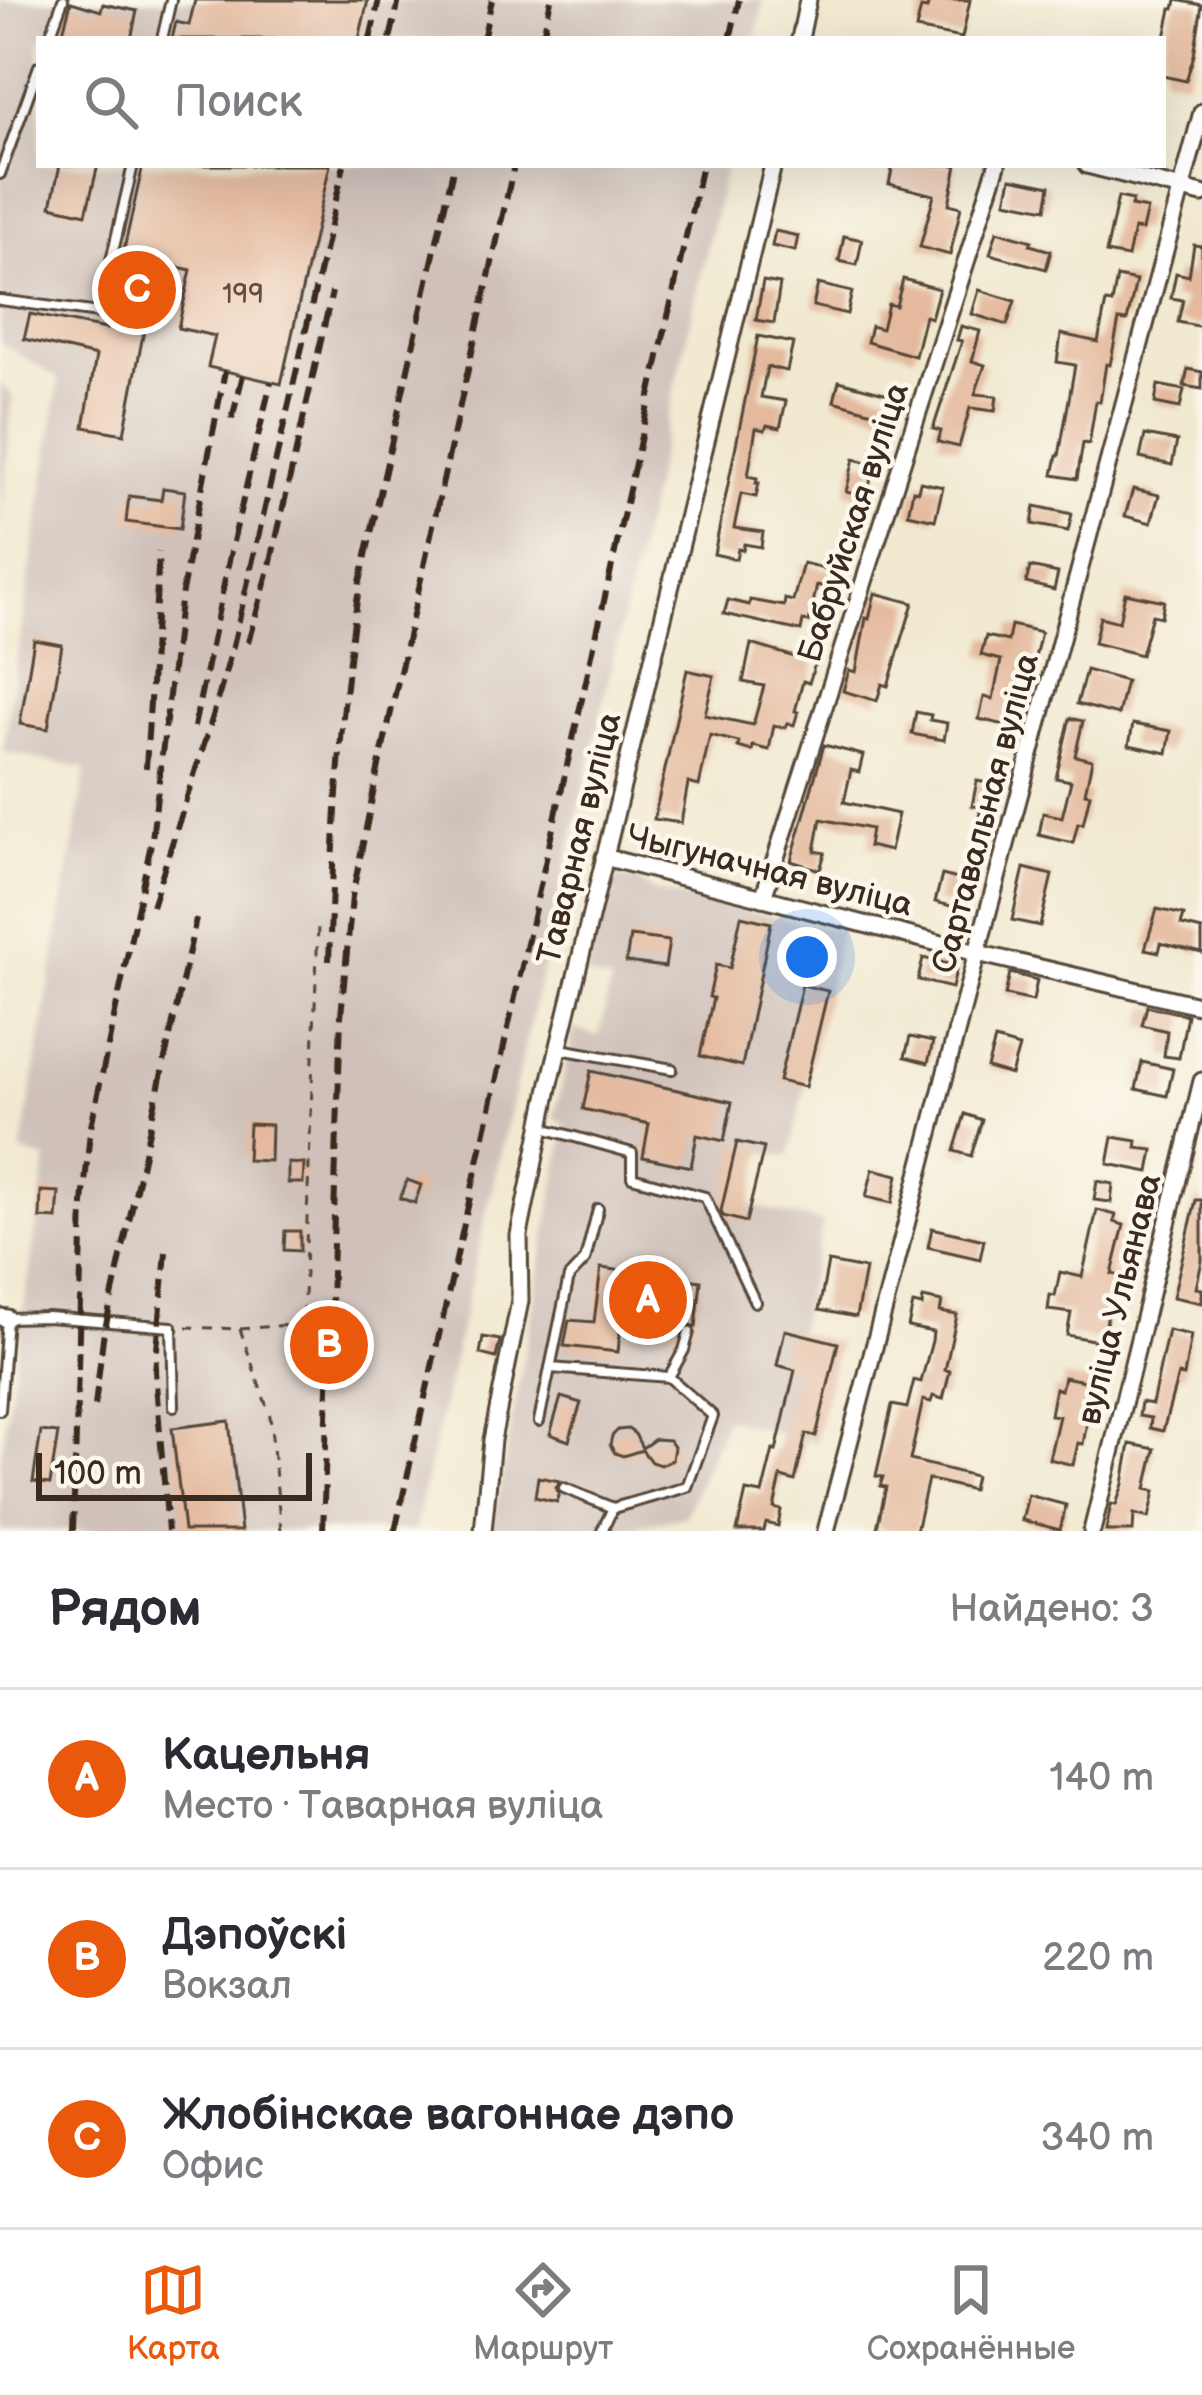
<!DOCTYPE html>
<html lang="ru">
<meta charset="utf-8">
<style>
body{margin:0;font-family:"Balsamiq Sans",sans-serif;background:#f2f2f3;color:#2b2b33}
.scale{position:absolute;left:36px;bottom:30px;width:276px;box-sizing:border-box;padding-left:12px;border:6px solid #3b2a1e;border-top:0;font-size:33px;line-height:42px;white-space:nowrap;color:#3b2a1e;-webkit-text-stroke:9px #fbf7ec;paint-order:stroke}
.you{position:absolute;left:807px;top:957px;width:42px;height:42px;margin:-30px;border:9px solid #fff;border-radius:50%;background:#1a73e8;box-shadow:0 0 0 18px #1a73e833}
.badge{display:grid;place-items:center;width:78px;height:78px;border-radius:50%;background:#ea580c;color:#fff;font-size:39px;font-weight:700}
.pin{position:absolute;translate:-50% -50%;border:6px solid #fff;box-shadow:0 3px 12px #0006}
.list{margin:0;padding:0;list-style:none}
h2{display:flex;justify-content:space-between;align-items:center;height:156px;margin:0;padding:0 48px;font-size:51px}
h2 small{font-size:39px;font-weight:400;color:#7c7c81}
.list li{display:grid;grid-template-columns:78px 1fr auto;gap:36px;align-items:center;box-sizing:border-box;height:180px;padding:0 48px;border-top:3px solid #e1e1e2}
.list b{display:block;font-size:45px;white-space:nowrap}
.list p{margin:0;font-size:39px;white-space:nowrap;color:#7c7c81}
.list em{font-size:39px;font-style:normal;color:#7c7c81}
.icon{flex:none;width:66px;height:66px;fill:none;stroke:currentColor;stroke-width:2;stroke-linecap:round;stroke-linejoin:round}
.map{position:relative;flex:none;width:1202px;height:1531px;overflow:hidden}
.search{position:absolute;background:#fff;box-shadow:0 12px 48px #0002;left:36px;right:36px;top:36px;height:132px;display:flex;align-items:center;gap:30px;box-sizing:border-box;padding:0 42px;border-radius:0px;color:#7c7c81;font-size:45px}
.sheet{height:696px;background:#fff}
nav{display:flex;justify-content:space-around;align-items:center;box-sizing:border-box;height:168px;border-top:3px solid #e1e1e2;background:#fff;font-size:33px;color:#7c7c81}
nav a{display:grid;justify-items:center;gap:6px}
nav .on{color:#ea580c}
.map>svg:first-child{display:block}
.industrial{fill:#cfc1ba}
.building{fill:#e4b99e}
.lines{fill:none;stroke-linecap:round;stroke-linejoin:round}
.lane-casing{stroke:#564739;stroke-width:14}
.street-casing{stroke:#564739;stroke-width:21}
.path{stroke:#564739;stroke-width:3;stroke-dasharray:9 9;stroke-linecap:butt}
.lane{stroke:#fff;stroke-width:8}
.street{stroke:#fff;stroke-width:15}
.rail{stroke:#3b2a1e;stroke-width:6;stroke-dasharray:18 9;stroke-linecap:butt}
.labels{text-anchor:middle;stroke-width:9;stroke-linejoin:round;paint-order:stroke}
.number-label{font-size:27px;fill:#654e3e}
.street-label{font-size:33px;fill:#3b2a1e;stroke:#fbf7ec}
</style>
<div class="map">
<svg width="1202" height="1531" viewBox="0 0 1202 1531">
<rect width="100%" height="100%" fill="#fbf7ec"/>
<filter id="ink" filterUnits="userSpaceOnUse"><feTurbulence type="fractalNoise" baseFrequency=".00833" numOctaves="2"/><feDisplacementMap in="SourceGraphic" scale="24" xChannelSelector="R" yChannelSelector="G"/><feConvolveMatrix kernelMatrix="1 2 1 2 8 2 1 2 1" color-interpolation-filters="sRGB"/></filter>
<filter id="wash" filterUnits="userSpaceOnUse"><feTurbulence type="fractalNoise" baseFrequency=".004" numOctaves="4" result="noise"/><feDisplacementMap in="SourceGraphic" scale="48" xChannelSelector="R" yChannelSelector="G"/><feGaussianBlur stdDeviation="2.7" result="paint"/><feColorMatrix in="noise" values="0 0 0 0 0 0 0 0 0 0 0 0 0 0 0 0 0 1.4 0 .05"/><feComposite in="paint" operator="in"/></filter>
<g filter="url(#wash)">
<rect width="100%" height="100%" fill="#f1e9d0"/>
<g class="industrial">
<path d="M0 0H764L755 39H39V165H726L414 1531H0V1459L47 1159 21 1152 86 769 3 752 59 379 0 342Z"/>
<path d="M0 383 13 396 0 535Z"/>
<path d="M610 876 636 880 653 891 841 931 789 1157 763 1152 750 1205 823 1223 797 1332 838 1343 815 1442 726 1418 685 1516 626 1528 625 1531H492L566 1126 554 1117 574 1029 599 1036 611 982 586 976Z"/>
</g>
<g id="blocks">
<g class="building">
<path d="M195 0H368L359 39H172L176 22 189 25Z"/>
<path d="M929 0H970L962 38 916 29 921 8 927 9Z"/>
<path d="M1176 0 1202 5 1194 55 1186 81 1163 76V47L1171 9H1174Z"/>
<path d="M71 2 101 11 103 4 137 11 131 39H61Z"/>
<path d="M60 165H98L86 214 51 206Z"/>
<path d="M143 165H330L281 384 208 367 215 336 178 328 191 270 160 263 142 340 124 434 84 427 96 356 24 339 30 314 106 329Z"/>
<path d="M893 165H957L949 204 961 207 950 255 920 247 934 195 889 184Z"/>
<path d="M1011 178 1050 186 1046 209 1006 201Z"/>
<path d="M1118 197 1133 200 1131 206 1147 209 1142 230 1134 229 1128 257 1106 253Z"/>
<path d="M775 231 798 236 795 251 772 246Z"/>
<path d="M997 231 1032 241 1030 245 1051 251 1046 269 990 254Z"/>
<path d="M844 236 862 240 857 265 839 261Z"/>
<path d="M1194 245 1202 246V327L1178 322 1183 300 1171 298 1176 273 1189 276Z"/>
<path d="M1117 277 1136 281 1127 321 1119 320 1110 365 1106 364 1100 402 1096 401 1089 444 1083 443 1077 479 1053 475 1057 456H1059L1075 365 1057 362 1061 334 1098 342 1106 302 1112 303Z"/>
<path d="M903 279 939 289 931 318 925 316 915 356 867 342 871 326 882 329 888 304 896 306Z"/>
<path d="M763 281 780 284 774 323 756 320Z"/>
<path d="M818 284 852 292 847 314 813 306Z"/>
<path d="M979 290 1015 301 1007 325 972 314Z"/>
<path d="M961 326 980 331 972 361 985 365 975 394 997 396 995 411 970 408 959 447 938 442 941 431 933 429 962 341 957 340Z"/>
<path d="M758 336 793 343 787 371 767 367 761 397 786 401 780 428 767 425 765 430 756 428 748 476 757 478 756 483H759L756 497 741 494 734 528 763 532 761 547 744 544 743 550 738 549 736 559 714 554Z"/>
<path d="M1188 369 1202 372V389L1184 386Z"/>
<path d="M839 381 892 395 886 416 834 401Z"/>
<path d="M1158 385 1184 390 1180 408 1155 403Z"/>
<path d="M1145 435 1177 441 1172 465 1140 458Z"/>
<path d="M854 459 874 464 867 497 846 492Z"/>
<path d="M920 482 943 487 935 520 908 514 913 490 918 491Z"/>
<path d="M163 488 185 491 180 529 126 522 129 496 161 500Z"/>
<path d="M1133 489 1159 495 1151 523 1125 516Z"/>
<path d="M1035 506 1072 514 1068 531 1032 524Z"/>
<path d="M803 563 839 572 835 589 817 585 809 622 803 621 801 631 724 614 728 600 749 605 750 600 784 606 785 599 793 601Z"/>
<path d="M1030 567 1058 573 1054 590 1026 583Z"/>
<path d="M875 593 913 603 888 686 882 684 877 701 843 691 849 670 856 672 866 618 869 619Z"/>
<path d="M1125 593 1164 601 1161 617 1152 615 1141 655 1094 643 1100 617 1119 622Z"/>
<path d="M1011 625 1041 632 1018 728 979 719 984 697 993 699 1001 660 981 655 986 636 1008 641Z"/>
<path d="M34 640 62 645 48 729 20 724Z"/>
<path d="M751 644 815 663 809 683 803 681 795 711 798 712 794 725 787 723 785 728 774 725 769 750 753 746 752 751 738 747 739 742 710 735 699 786 688 783 681 823 654 819 687 670 714 676 705 715 753 725 764 686 743 682Z"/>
<path d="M1086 670 1126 681 1118 715 1077 704Z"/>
<path d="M916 712 931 715 930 720 947 723 944 740 912 734Z"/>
<path d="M1070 718 1083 721 1075 756 1092 760 1085 793 1090 794 1083 824 1078 823 1073 843 1039 835 1043 813 1062 817 1071 781 1056 778Z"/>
<path d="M1133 724 1171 731 1167 753 1129 745Z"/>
<path d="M824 745 863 755 859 772 851 770 844 802 898 814 890 851 868 846 871 829 821 819 815 851 825 853 820 870 791 861Z"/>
<path d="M977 781 1002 786 988 850 973 847 981 807 972 806Z"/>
<path d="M1024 868 1052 875 1040 926 1012 920Z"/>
<path d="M942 875 973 883 967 910 935 902Z"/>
<path d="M1157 909 1184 915 1181 925 1202 930V953L1161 943 1159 952 1145 949Z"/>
<path d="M741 916 771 923 742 1066 700 1056 713 998 709 997 716 965 730 968Z"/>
<path d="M630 936 669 941 665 967 626 962Z"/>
<path d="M923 958 957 966 952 988 918 980Z"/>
<path d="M1010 973 1037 980 1033 1001 1005 995Z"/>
<path d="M802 985 828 991 805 1087 779 1081Z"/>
<path d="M1147 1006 1187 1015 1179 1058 1164 1056 1167 1031 1142 1025Z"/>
<path d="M910 1037 933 1042 928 1063 905 1057Z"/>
<path d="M995 1040 1019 1047 1011 1075 987 1068Z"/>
<path d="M1142 1062 1173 1069 1167 1096 1136 1089Z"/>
<path d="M591 1071 732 1102 724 1141 697 1135 691 1167 643 1157 649 1124 583 1109Z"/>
<path d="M965 1114 982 1120 971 1156 954 1151Z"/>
<path d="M249 1124 271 1125 270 1161 247 1160Z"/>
<path d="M1113 1137 1137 1141 1136 1148 1153 1150 1149 1172 1108 1164Z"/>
<path d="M737 1142 764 1148 746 1222 723 1216 721 1211Z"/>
<path d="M288 1163 304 1164 303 1183H288Z"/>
<path d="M873 1169 898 1175 892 1203 866 1197Z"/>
<path d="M407 1180 421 1185 415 1203 400 1198Z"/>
<path d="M1097 1181 1113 1184 1111 1202 1094 1200Z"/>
<path d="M41 1191 59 1192 57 1219 40 1218Z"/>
<path d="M1196 1200H1202V1261L1196 1288 1202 1289V1303L1173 1297Z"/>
<path d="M1097 1210 1116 1215 1114 1222 1124 1225 1112 1274 1120 1276 1116 1296 1111 1295 1103 1342 1067 1335 1071 1313 1048 1310 1050 1295 1055 1296 1060 1272 1082 1277Z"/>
<path d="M932 1228 984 1240 980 1259 928 1247Z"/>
<path d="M285 1231H300V1251L284 1250Z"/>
<path d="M828 1262 865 1269 856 1317 819 1310Z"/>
<path d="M601 1268 701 1281 696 1327 686 1324 681 1331 621 1323 618 1352 564 1346 569 1320 594 1322Z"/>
<path d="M923 1298 942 1302 940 1312 957 1315 945 1370 950 1371 943 1399 933 1396 931 1402 923 1400 910 1460 975 1476 972 1490 928 1479 916 1531H893L877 1528 886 1487 880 1486 883 1477 876 1476 892 1405 907 1408 914 1380 921 1382 932 1341 933 1332 908 1327 913 1304 922 1306Z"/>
<path d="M785 1330 838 1343 816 1436 806 1434 795 1481 781 1477 774 1508 781 1510 778 1526 766 1523 764 1531H737L746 1491 762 1494 773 1450 776 1451 795 1370 777 1365Z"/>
<path d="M1168 1330 1191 1335 1184 1376 1178 1375 1163 1431 1150 1428 1151 1418 1139 1416 1141 1402 1152 1404Z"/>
<path d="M483 1337 500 1340 496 1358 480 1354Z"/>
<path d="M1064 1377 1094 1383 1083 1444 1078 1443 1073 1465 1049 1459 1059 1416 1050 1415 1055 1388 1061 1390Z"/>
<path d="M561 1397 581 1403 569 1441 550 1434Z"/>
<path d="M229 1421 241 1531H184L172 1428Z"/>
<path d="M628 1429 635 1434 642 1448 655 1439 669 1440 674 1447 672 1460 660 1465 651 1462 642 1450 623 1456 615 1453 610 1445 612 1436 618 1430Z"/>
<path d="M41 1431 58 1433 50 1484 33 1482Z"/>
<path d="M1130 1444 1155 1449 1146 1489 1155 1491 1149 1518 1134 1514 1133 1531H1106L1111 1504 1116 1505 1123 1484Z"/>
<path d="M538 1477 560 1481 556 1488 559 1494 557 1502 535 1497Z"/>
<path d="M1028 1495 1066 1505 1060 1530 1022 1520Z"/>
</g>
</g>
</g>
<g filter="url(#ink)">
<use href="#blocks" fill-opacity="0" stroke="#564739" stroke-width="3"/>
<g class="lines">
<g class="lane-casing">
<g id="lane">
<path d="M49 39 63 0"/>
<path d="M162 39 171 0"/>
<path d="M0 174 39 66"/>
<path d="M0 300 99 313 133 165"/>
<path d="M560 1049 672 1069"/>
<path d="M543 1128 632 1153V1177L705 1197 755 1302"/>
<path d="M550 1368 669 1377 684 1350 689 1332"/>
<path d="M0 1410 7 1318 48 1317 172 1327 174 1406"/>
<path d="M539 1421 569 1277 585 1260 598 1209"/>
<path d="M564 1488 613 1508"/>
<path d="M602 1531 613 1508 687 1487 713 1416 669 1377"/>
</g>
</g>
<g class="street-casing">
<g id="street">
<path d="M800 39 808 0"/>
<path d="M1087 165 1202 194"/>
<path d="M604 857 977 953 1202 1006"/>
<path d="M763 898 997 165"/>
<path d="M0 1317 7 1318"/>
<path d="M483 1531 492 1440 520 1301 519 1235 550 1083 773 165"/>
<path d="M826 1531 977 953 1202 112"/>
<path d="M1092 1531 1202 1081"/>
</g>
</g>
<g class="path">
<path d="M186 1327 240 1329 302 1324"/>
<path d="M240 1329 270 1416 281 1531"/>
<path d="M302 1351 318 926"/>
</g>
<use href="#lane" class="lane"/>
<use href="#street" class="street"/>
<g class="rail">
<path d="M370 39 379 0"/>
<path d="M390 39 399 0"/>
<path d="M483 39 492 0"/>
<path d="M542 39 551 0"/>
<path d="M730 39 739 0"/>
<path d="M232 419 243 375"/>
<path d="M248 642 269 570 332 292"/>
<path d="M194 727 232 546 271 382"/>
<path d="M146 768 159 552"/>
<path d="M152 906 213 716 233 646 344 165"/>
<path d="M329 961C334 835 339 708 360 582L454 165"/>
<path d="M166 1252 155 1371 168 1531"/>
<path d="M95 1406 103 1338 196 919"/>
<path d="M73 1531 83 1204 90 1131 152 839 180 602 225 371"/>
<path d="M323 1531 341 1016 352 897 376 779 514 165"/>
<path d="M395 1531 702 165"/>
</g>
</g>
</g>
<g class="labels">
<g class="number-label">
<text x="243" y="303">199</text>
</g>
<g class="street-label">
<text transform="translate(852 522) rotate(-72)" y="12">Бабруйская вуліца</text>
<text transform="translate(984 813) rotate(-75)" y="12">Сартавальная вуліца</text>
<text transform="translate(578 838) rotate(-76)" y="12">Таварная вуліца</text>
<text transform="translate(770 869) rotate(14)" y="12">Чыгуначная вуліца</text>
<text transform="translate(1118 1299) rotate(-76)" y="12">вуліца Ульянава</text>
</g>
</g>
</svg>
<div class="scale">100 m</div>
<div class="you"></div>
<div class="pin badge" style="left:648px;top:1300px">A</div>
<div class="pin badge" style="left:329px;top:1345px">B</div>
<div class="pin badge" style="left:137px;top:290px">C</div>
<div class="search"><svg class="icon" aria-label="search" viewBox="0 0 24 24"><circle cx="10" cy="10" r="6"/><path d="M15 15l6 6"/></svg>Поиск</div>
</div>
<section class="sheet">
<h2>Рядом<small>Найдено: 3</small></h2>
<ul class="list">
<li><span class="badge">A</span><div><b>Кацельня</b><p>Место · Таварная вуліца</p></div><em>140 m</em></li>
<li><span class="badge">B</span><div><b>Дэпоўскі</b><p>Вокзал</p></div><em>220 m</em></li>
<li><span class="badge">C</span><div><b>Жлобінскае вагоннае дэпо</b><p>Офис</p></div><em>340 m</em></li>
</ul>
</section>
<nav>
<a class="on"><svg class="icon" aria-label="map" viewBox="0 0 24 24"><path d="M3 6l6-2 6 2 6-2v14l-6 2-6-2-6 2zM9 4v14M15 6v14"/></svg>Карта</a>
<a><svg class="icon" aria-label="directions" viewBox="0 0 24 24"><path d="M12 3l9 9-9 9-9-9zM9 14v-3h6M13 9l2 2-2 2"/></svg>Маршрут</a>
<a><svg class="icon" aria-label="saved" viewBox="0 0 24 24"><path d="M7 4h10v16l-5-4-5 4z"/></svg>Сохранённые</a>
</nav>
